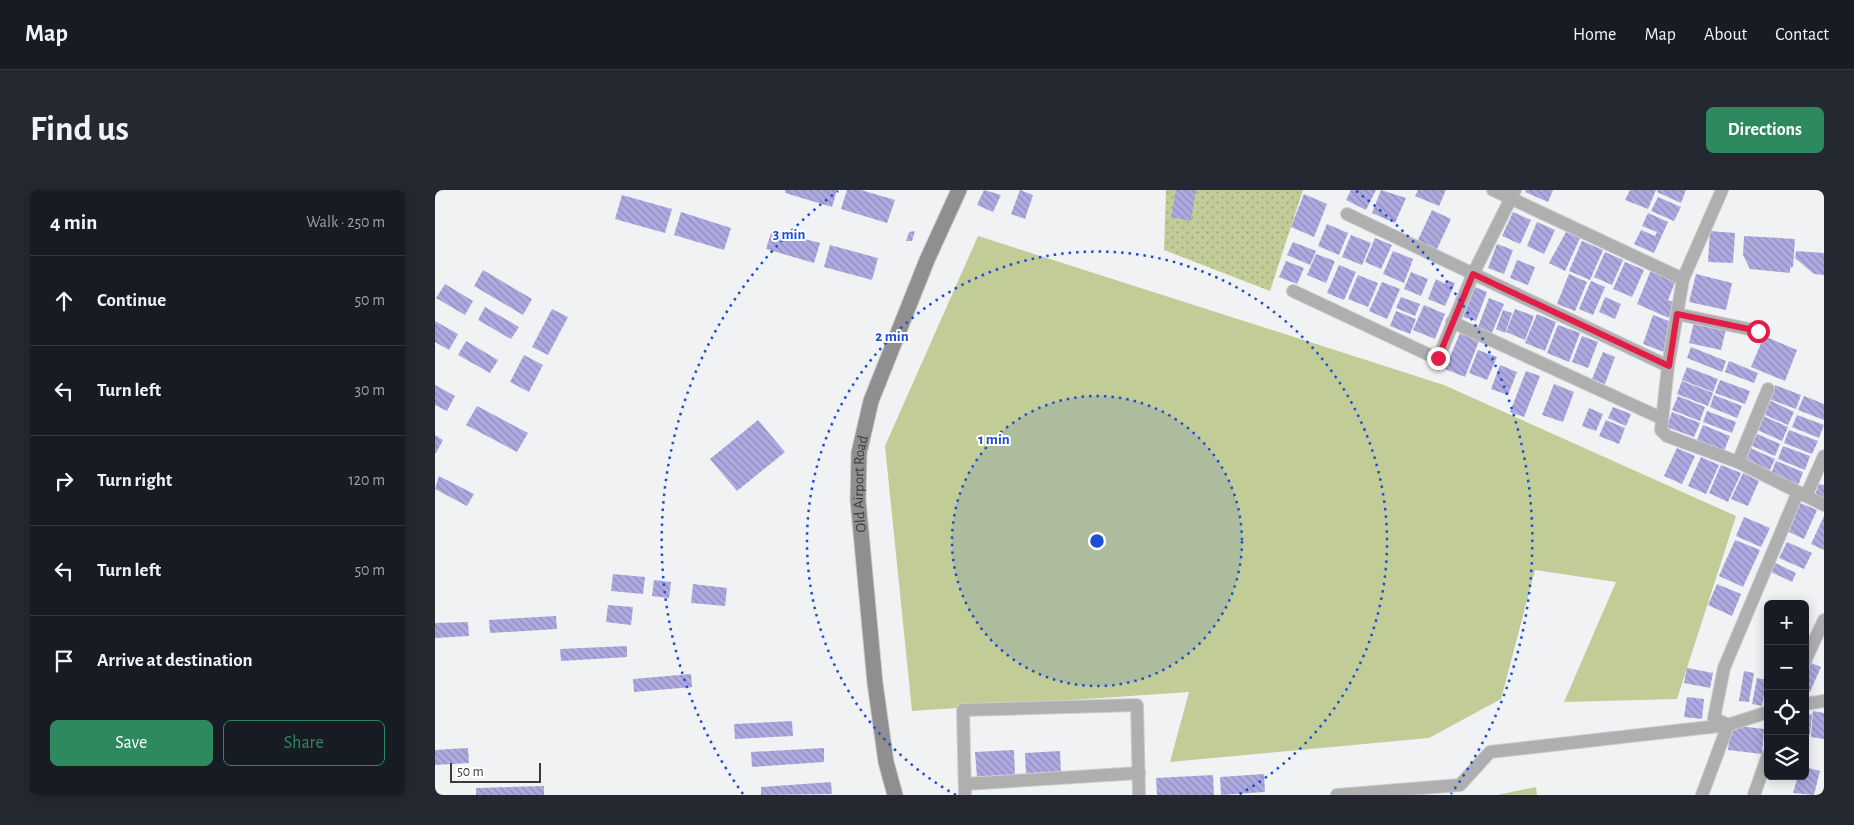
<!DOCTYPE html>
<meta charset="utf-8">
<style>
body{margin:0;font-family:"Alegreya Sans",sans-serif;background:#242831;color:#f1f3f6}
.controls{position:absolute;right:15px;bottom:15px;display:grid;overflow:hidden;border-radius:8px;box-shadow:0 2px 12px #0003}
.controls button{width:45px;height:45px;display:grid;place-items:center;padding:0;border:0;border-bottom:1px solid #363941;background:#171b24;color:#f1f3f6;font:25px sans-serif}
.scale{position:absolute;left:15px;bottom:12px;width:91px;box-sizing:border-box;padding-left:5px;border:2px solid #393a3b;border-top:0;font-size:14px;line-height:18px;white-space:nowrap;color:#393a3b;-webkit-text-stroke:4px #fff;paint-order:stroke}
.stop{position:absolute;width:15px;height:15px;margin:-11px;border:4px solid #e11d48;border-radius:50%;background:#fff}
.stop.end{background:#e11d48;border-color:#fff;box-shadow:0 1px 5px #0008}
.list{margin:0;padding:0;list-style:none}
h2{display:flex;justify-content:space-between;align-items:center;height:65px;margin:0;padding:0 20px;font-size:21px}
h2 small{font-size:16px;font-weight:400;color:#9ea1a6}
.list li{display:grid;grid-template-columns:32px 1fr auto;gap:15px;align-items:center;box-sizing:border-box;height:90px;padding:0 20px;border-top:1px solid #363941}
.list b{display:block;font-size:19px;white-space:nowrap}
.list em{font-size:16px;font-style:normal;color:#9ea1a6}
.actions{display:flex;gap:10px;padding:15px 20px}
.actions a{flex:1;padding:11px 0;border:1px solid #2f895e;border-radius:8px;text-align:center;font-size:18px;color:#2f895e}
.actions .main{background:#2f895e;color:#fff}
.icon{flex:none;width:28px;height:28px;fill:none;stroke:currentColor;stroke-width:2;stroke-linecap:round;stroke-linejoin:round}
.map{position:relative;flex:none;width:1389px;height:605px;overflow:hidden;border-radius:8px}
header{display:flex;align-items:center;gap:30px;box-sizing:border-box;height:70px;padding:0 25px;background:#171b24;border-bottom:1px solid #363941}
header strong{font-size:24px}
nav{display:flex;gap:28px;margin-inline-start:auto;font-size:18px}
.intro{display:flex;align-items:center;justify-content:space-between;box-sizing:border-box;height:120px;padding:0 30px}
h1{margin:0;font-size:35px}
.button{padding:12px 22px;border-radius:8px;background:#2f895e;color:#fff;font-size:18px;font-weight:700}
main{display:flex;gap:30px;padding:0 30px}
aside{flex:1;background:#171b24;border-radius:8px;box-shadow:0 2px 12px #0003}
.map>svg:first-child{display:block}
.grass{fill:#c2cc97}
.park{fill:url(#park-dots)}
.building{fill:url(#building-back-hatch)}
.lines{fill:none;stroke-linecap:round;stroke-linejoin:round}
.street-casing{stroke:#cccdcf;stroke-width:14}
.secondary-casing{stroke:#cccdcf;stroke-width:17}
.street{stroke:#b0afaf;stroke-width:12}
.secondary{stroke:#908e8e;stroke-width:15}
.route{stroke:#e11d48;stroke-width:6}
.ring{fill:none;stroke:#1d4ed8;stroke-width:2.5;stroke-dasharray:2.5 5}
.labels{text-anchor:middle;stroke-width:4;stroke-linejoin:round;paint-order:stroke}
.street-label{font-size:15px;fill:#393a3b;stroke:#fff}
.centre{fill:#1d4ed8;stroke:#fff;stroke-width:2.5}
.ring-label{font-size:15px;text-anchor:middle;font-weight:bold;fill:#1d4ed8;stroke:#fff;stroke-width:4;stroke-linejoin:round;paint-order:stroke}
</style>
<header>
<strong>Map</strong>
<nav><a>Home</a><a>Map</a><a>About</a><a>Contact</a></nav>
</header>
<div class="intro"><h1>Find us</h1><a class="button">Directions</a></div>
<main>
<aside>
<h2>4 min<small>Walk · 250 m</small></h2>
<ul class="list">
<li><svg class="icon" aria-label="ahead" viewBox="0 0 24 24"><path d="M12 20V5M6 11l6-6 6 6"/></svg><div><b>Continue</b></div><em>50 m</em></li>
<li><svg class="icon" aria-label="left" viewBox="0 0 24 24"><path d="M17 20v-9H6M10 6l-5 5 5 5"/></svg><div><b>Turn left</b></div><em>30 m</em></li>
<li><svg class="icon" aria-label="right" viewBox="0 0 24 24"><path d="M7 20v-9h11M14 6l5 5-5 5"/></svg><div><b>Turn right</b></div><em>120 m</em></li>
<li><svg class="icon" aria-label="left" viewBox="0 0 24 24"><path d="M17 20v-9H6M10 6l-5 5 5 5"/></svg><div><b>Turn left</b></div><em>50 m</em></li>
<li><svg class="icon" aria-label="arrive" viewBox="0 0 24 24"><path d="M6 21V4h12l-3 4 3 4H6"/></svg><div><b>Arrive at destination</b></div></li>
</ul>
<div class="actions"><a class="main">Save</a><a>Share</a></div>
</aside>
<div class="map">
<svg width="1389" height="605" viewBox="0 0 1389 605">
<defs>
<pattern id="park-dots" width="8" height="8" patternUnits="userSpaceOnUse" patternTransform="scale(1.25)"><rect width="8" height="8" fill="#c2cc97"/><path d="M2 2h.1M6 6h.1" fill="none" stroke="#9fa77c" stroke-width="1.8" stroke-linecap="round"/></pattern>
<pattern id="building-back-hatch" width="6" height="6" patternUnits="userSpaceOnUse" patternTransform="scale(1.25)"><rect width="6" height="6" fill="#aeaae1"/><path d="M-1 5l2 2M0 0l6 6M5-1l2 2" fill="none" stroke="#8f8bb8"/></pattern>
</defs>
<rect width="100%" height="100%" fill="#f1f2f4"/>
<g class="grass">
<path d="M543 46 1009 195 1301 326 1242 509 1129 512 1181 392 1100 380 1066 509 994 548 735 572 754 502 477 521 450 256Z"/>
<path d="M1101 597 1102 605H1062Z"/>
</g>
<path class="park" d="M731 0H868L835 101 729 60Z"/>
<g class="building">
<path d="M350 0H402L397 17 350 3Z"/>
<path d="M412 0H426L460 10 452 33 406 19Z"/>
<path d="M549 0 566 5 558 22 542 15Z"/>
<path d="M585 0 598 5 590 29 576 24Z"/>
<path d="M741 0H761L756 31 736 27Z"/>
<path d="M916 0H941L931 20 911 10Z"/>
<path d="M946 0 971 8 960 33 937 23Z"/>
<path d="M983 0H1011L1004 16 980 6Z"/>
<path d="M1091 0H1118L1113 12 1090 2Z"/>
<path d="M1195 0H1221L1213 19 1190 10Z"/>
<path d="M1223 0H1251L1246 13 1222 2Z"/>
<path d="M869 4 892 14 879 47 856 37Z"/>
<path d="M187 5 237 19 230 43 180 29Z"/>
<path d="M1223 7 1246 17 1239 31 1216 21Z"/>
<path d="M997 20 1016 29 1001 61 982 52Z"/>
<path d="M246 22 296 38 289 60 239 45Z"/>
<path d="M1078 22 1096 30 1085 54 1067 46Z"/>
<path d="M1213 23 1233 32 1219 63 1199 54 1206 40 1220 46 1222 42 1207 36Z"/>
<path d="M1102 32 1120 40 1109 64 1092 56Z"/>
<path d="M892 34 913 43 904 65 883 56Z"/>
<path d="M337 40 385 53 379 73 331 59Z"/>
<path d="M480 41 477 51H471L474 42Z"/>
<path d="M1275 41 1300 43 1298 73 1273 72Z"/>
<path d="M1131 42 1145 48 1130 81 1114 73Z"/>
<path d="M916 45 936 53 927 75 907 67Z"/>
<path d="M1309 46 1360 49 1358 77 1355 78V83L1315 79 1308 65Z"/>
<path d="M940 48 957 55 946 79 930 72Z"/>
<path d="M1147 51 1168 60 1155 90 1134 81Z"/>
<path d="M858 52 881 61 875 75 852 65Z"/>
<path d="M1062 54 1078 60 1069 84 1053 78Z"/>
<path d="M395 55 443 68 437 90 389 77Z"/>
<path d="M958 61 978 69 969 93 948 84Z"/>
<path d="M1361 61 1389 63V85L1379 84 1360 68Z"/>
<path d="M1170 62 1188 70 1177 95 1159 87Z"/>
<path d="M881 64 900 71 891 93 872 85Z"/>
<path d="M1082 70 1100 77 1093 95 1075 88Z"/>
<path d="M851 71 869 78 862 94 844 87Z"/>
<path d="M1190 72 1209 80 1197 107 1178 99Z"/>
<path d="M904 75 921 82 909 110 892 103Z"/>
<path d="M48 80 97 109 88 125 39 96Z"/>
<path d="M1216 80 1241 90 1233 110 1240 113 1234 128 1202 114Z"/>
<path d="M976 82 993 89 986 106 969 99Z"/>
<path d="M1134 84 1152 92 1140 121 1122 114Z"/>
<path d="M1261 84 1297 93 1291 120 1254 112Z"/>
<path d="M923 85 943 93 933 117 913 109Z"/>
<path d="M1001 89 1010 94 1012 90 1020 93 1010 116 993 109Z"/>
<path d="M1156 91 1170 97 1158 125 1144 119Z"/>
<path d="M947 92 965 99 952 129 934 121Z"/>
<path d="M10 94 38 111 30 125 1 108Z"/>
<path d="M1040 97 1052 102 1041 131 1028 127Z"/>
<path d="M966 107 985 114 980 126 961 118Z"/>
<path d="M1170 107 1186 114 1180 129 1164 122Z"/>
<path d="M1054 108 1069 114 1056 145 1042 140Z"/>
<path d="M989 115 1010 124 1000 149 978 140Z"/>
<path d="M50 117 84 137 76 149 43 130Z"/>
<path d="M117 119 133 127 113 165 97 157Z"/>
<path d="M1080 119 1099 126 1090 150 1071 142Z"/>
<path d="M1068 120 1077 123 1070 143 1061 139Z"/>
<path d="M961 121 981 129 975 144 955 136Z"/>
<path d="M1102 124 1121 132 1110 161 1090 153Z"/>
<path d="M1218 125 1239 133 1229 162 1208 154Z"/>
<path d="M0 131 23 144 14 160 0 152Z"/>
<path d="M1259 132 1291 139 1286 160 1254 153Z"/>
<path d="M1123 135 1145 143 1134 172 1112 163Z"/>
<path d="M1025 143 1044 151 1030 187 1010 179Z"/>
<path d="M1147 146 1163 152 1153 178 1137 172Z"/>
<path d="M1329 146 1362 160 1350 191 1316 177Z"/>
<path d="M31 151 63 170 55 183 23 165Z"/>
<path d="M1256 157 1291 171 1287 182 1252 168Z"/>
<path d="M1043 160 1062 167 1052 190 1034 183Z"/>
<path d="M1168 162 1180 167 1170 194 1157 189Z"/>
<path d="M89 165 108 175 94 202 75 192Z"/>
<path d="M1294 171 1323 183 1319 193 1290 182Z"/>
<path d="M1065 175 1082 182 1073 205 1056 199Z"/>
<path d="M1252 177 1283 189 1278 202 1247 190Z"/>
<path d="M1091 181 1105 186 1089 227 1075 222Z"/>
<path d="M1285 190 1315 201 1310 214 1280 203Z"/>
<path d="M1247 191 1278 203 1273 216 1242 204Z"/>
<path d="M1119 194 1139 202 1128 232 1107 225Z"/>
<path d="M0 195 20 206 12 221 0 215Z"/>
<path d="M1340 195 1366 205 1361 219 1334 209Z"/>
<path d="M1279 205 1307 216 1302 228 1275 217Z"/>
<path d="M1243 206 1270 217 1265 231 1237 220Z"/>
<path d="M1369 206 1389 214V230L1363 220Z"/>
<path d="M1334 210 1359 222 1353 235 1328 224Z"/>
<path d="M42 216 93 243 82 262 31 235Z"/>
<path d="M1178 217 1196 224 1191 236 1173 228Z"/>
<path d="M1154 218 1168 224 1161 241 1147 236Z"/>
<path d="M1272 221 1301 232 1297 243 1268 232Z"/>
<path d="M1237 222 1265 233 1259 247 1232 237Z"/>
<path d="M1326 225 1353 237 1347 251 1320 239Z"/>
<path d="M1362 225 1389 235 1384 248 1357 237Z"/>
<path d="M323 230 350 262 302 301 275 269Z"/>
<path d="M1171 230 1190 238 1184 254 1164 246Z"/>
<path d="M1268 235 1295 246 1289 261 1262 250Z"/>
<path d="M1354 240 1383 251 1377 264 1349 253Z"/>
<path d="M1320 243 1345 254 1340 266 1315 255Z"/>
<path d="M0 245 8 250 1 263H0Z"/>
<path d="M1348 256 1375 266 1370 280 1343 269Z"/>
<path d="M1313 257 1340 269 1334 282 1307 270Z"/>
<path d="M1242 258 1260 266 1247 294 1229 286Z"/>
<path d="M1266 267 1284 275 1271 304 1253 296Z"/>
<path d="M1341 271 1368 282 1363 296 1335 286Z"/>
<path d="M1286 275 1306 283 1293 312 1274 303Z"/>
<path d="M1308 283 1324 291 1313 316 1296 309Z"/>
<path d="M4 286 39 304 32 316 0 299Z"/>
<path d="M1384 294 1389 295V309L1380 305Z"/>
<path d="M1365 313 1382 320 1369 349 1352 341Z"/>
<path d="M1389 326V360L1376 354Z"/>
<path d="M1309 327 1335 338 1326 357 1301 346Z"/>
<path d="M1300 350 1325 360 1308 397 1284 386Z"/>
<path d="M1352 352 1377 363 1369 379 1344 368Z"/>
<path d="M1336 371 1361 383 1357 392 1332 380Z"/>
<path d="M178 384 210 387 208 404 176 401Z"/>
<path d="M219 390 236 392 234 408 217 406Z"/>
<path d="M258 394 292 398 290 416 256 413Z"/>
<path d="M1282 394 1306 404 1297 426 1273 415Z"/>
<path d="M173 415 198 417 196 435 171 432Z"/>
<path d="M121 426 122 439 55 443 54 430Z"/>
<path d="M33 432 34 446 0 448V433Z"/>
<path d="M192 456V467L126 471 125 459Z"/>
<path d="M1374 472 1386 477 1375 502 1370 500V481Z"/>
<path d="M1252 478 1278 483 1275 498 1249 493Z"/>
<path d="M1309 481 1319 483 1314 512 1304 511Z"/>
<path d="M256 484 257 497 199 502 198 489Z"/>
<path d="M1322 488 1332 490 1327 516 1317 514Z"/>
<path d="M1252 507 1269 509 1267 529 1249 527Z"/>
<path d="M1378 521 1389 523V549L1376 547Z"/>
<path d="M1377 524 1375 545 1370 544V526Z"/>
<path d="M357 531 358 546 300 549 299 534Z"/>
<path d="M1296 535 1329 539 1327 564 1293 560Z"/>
<path d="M1370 546H1374L1372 563H1370Z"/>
<path d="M33 558 34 573 0 575V560Z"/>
<path d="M389 558V572L317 577 316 562Z"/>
<path d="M579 560 580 586 542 588 540 562Z"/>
<path d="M625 561 626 584 591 586 590 563Z"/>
<path d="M1370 577 1385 581 1379 605 1358 603 1363 586H1370Z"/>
<path d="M829 584 830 602 786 605 785 587Z"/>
<path d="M778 585 779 605H722L721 588Z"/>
<path d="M396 592 397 604 326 605V597Z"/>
<path d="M109 596V605H41V598Z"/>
</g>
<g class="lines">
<g class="street-casing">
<g id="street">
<path d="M1058 0 1248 89"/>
<path d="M1287 0 1248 89 1233 176 1226 240 1232 246 1303 272 1389 315"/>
<path d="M912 24 1233 176"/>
<path d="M858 101 1003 169 1038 84 1080 0"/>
<path d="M1242 124 1323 141"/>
<path d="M1017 132 1226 228"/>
<path d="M1303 272 1333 199"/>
<path d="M1371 306 1389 266"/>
<path d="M1370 471 1389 430"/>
<path d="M1370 514 1389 511"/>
<path d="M1293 535 1279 528 1289 478 1363 302"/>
<path d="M530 594 704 583"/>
<path d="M530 605 528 520 702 515 704 605"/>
<path d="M902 605 1025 595 1055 562 1293 535 1333 522"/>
<path d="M1267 605 1293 535"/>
<path d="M1319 605 1333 565"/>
</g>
</g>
<g class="secondary-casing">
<g id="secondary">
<path id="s1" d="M460 605 451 572 440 493 423 310 424 263 436 211 492 70 524 0"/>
</g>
</g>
<use href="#street" class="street"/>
<use href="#secondary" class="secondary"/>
</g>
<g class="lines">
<path class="route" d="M1003 168 1038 84 1234 176 1242 124 1323 141"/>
</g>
<circle cx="662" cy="351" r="145" fill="#1d4ed8" fill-opacity=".12"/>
<g class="ring">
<circle cx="662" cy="351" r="145"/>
<path d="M521 605A290 290 0 1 1 803 605"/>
<path d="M308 604A435 435 0 0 1 403 1M921 1A435 435 0 0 1 1016 604"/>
</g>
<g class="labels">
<g class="street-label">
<text dy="5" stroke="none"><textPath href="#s1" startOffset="314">Old Airport Road</textPath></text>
</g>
</g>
<circle cx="662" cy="351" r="8" class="centre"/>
<g class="ring-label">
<text x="354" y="49">3 min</text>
<text x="457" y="151">2 min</text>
<text x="559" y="254">1 min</text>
</g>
</svg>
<div class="controls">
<button>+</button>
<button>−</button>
<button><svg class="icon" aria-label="locate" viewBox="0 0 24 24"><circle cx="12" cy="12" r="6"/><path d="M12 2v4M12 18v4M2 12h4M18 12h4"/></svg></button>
<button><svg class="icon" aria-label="layers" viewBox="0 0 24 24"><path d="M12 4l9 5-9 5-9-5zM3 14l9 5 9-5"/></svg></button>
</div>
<div class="scale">50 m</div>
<div class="stop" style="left:1323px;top:141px"></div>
<div class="stop end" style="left:1003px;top:168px"></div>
</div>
</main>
